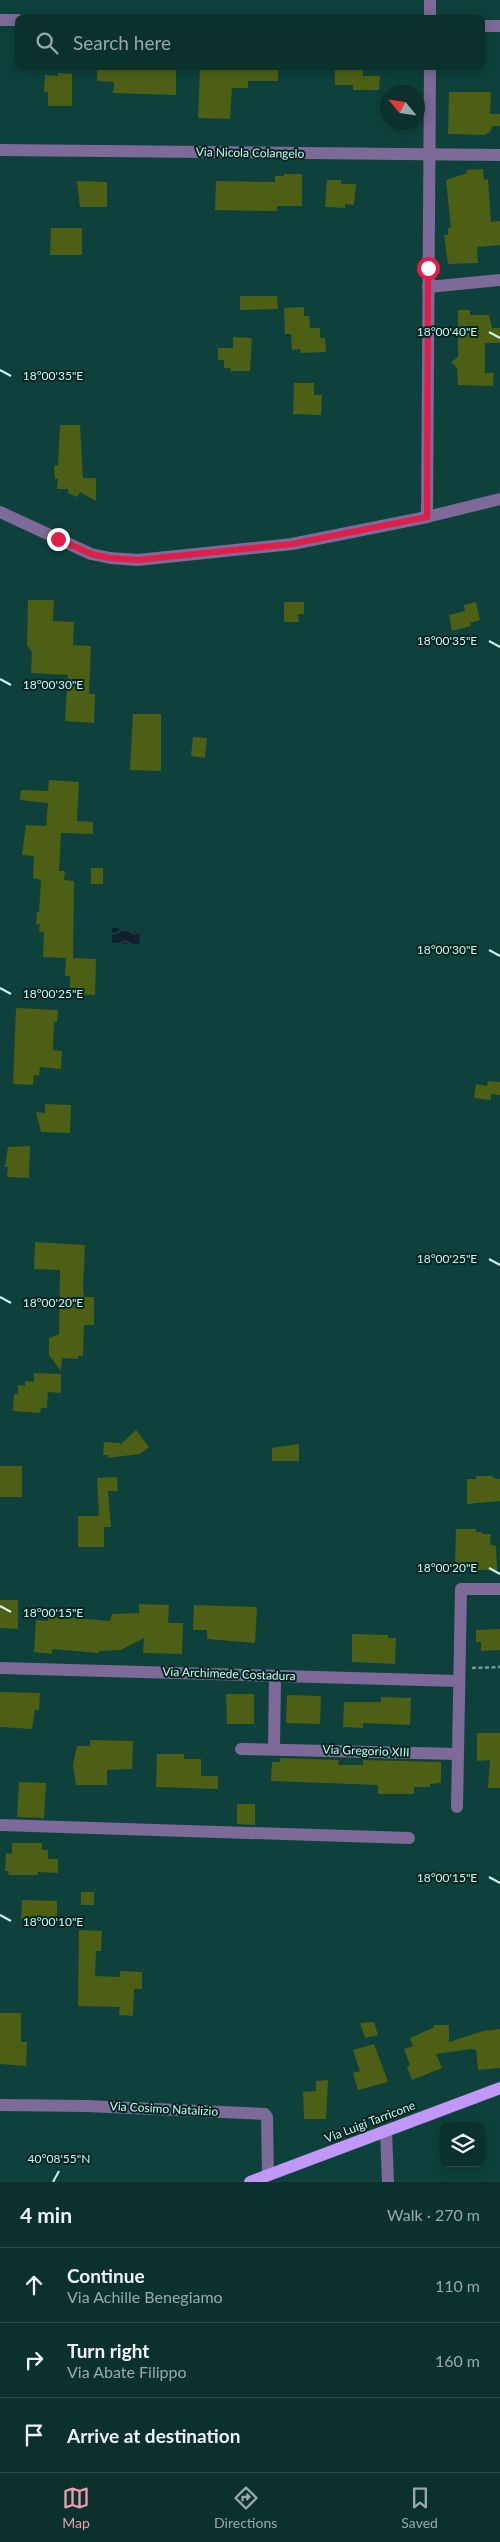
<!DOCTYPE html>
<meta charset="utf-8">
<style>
body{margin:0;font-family:Lato,sans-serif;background:#183d38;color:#f1f3f6}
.controls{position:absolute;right:15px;bottom:15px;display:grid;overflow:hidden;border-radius:8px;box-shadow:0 2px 12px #0003}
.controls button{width:45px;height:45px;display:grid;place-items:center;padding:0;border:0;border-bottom:1px solid #2a4c48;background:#0a312c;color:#f1f3f6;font:25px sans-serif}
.compass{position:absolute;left:380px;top:85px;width:45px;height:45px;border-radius:50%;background:#0a312c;box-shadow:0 2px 12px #0003;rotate:299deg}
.stop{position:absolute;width:15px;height:15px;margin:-11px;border:4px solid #e11d48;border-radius:50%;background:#fff}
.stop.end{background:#e11d48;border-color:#fff;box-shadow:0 1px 5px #0008}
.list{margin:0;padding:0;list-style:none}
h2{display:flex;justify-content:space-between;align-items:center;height:65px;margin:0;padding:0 20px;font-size:21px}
h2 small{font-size:16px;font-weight:400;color:#99a9a9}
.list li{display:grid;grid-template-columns:32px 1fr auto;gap:15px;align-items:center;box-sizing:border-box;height:75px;padding:0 20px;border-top:1px solid #2a4c48}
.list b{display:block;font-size:19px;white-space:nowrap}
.list p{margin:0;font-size:16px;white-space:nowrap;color:#99a9a9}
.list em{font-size:16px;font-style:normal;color:#99a9a9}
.icon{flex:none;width:28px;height:28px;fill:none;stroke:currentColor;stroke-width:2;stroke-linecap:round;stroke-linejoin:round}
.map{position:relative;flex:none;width:500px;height:2182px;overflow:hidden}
.search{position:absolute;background:#0a312c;box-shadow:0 2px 12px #0003;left:15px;right:15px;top:15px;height:55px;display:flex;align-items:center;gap:12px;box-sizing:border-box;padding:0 18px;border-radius:8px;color:#99a9a9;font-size:19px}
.sheet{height:290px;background:#0a312c}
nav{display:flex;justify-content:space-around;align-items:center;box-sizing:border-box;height:70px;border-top:1px solid #2a4c48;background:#0a312c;font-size:14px;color:#99a9a9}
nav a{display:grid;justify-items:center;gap:2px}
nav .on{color:#f19ab1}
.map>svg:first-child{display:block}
.water{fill:url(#water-waves)}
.building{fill:#4c5f15}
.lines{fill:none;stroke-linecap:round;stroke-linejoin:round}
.path{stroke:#719f98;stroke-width:2.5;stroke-dasharray:4 2.5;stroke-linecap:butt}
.minor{stroke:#7d6a99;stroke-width:12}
.major{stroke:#c198f8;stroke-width:12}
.route{stroke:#e11d48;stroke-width:6}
.ticks{fill:none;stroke:#ccf7ef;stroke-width:2}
.labels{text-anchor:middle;stroke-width:4;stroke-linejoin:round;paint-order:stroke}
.street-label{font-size:12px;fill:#ccf7ef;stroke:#002622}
.ticks-label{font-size:12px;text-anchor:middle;fill:#ccf7ef;stroke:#002622;stroke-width:4;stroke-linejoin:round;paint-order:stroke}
</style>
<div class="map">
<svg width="500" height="2182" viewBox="0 0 500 2182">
<defs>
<pattern id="water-waves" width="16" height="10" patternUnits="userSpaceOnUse" patternTransform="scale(1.25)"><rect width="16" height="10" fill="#10212d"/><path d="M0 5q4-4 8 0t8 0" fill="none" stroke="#32424c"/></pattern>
</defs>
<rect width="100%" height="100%" fill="#0e413b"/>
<path class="water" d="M112 928H119V931L140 932 139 944 112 943Z"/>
<g class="building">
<path d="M97 68H176V95L113 93 114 82 97 81Z"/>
<path d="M200 68H278V81H248V88H232L230 119 198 118Z"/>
<path d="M335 68H363V76H380L379 90H353V85H335Z"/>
<path d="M58 73 72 74V106H48V92H44L45 75 58 76Z"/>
<path d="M449 92H491L490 114H500V126H492L490 132 484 135 448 134Z"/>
<path d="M483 169 484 180 488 179 491 222 500 221V245L477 247 478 263 448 264 444 235H448V228L451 227 446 180 467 173V170Z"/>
<path d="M284 174H302V206H277V211L215 210 216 181 275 182V176H284Z"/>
<path d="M327 180H341V184H356L354 205 345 204V208L325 207Z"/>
<path d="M77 181 107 182V207H80Z"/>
<path d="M51 228H82V255H50Z"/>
<path d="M240 296H277L278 309 240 310Z"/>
<path d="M304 307V316H309L310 328H320V338H325L326 352 301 353 300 349 292 350 291 334H285L284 308Z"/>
<path d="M458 310H470V315H489L492 328H500V343H485V373H494L493 386 458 385 457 368 451 362 458 357Z"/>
<path d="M233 337 252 338 250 371H230L231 368H224V360H218V348H233Z"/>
<path d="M294 383H314V395H322L321 415 293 414Z"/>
<path d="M60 425H80L83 478H96V501L80 492 77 497 68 493V489H57L58 479H55L54 466 58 465Z"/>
<path d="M28 600H54L53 621 74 622 73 645 91 646 89 694H95L94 723 65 721 68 675 31 673 32 652 27 645Z"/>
<path d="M284 602H304V614H298L299 622H284Z"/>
<path d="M476 602 480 620 470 623 471 626 452 631 449 615 465 611 464 605Z"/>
<path d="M133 714H161V771L130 770Z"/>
<path d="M193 737 207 738 205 758 191 756Z"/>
<path d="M49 780 79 782 77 821 93 822V834L61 833 59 871H65L64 880 74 881 73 958 96 959 95 995 70 994V976H65L66 958 43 957 44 932H39L40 924 36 925 37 912H39L41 880 33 878 34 856 22 855 26 825 46 826 48 803 20 800 21 790 48 791Z"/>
<rect x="91" y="868" width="12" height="16"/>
<path d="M16 1008 58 1010 57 1022H54L53 1050 62 1051 61 1069 40 1067 39 1076 34 1075 33 1085 13 1084Z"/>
<path d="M488 1081 500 1082V1095L491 1094V1100L474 1098 476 1084 487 1086Z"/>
<path d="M45 1104 71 1105 70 1133 41 1132 36 1112 45 1113Z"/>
<path d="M30 1146 29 1178 7 1177 8 1167H5L8 1147Z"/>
<path d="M35 1242 85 1245 83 1287 84 1297H94V1325H84L83 1356H78V1359L62 1358 61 1371 49 1355V1338L59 1334 60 1270 34 1269Z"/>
<path d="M34 1373 61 1374V1393L48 1392 47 1408H41L40 1413 13 1411 14 1394H18V1385L25 1386V1381L34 1382Z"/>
<path d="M136 1430 149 1447 140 1454 107 1458 109 1455H103L104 1442 120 1443V1445Z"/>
<path d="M299 1444V1461H272V1448Z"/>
<rect x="0" y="1466" width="22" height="31"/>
<path d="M476 1476H493V1478L500 1479V1501L467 1504V1479H476Z"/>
<path d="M117 1477 118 1491H108L111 1527H104V1547H78V1516H99L97 1478Z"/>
<path d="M456 1529H476V1532H482V1534H491L490 1544 496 1546 497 1570H474V1565L455 1564Z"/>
<path d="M0 1600H18V1629L0 1628Z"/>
<path d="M139 1604 169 1605 168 1623H183L182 1654 143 1653 144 1638 121 1650 99 1651V1653L52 1649V1654L34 1652 36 1620 48 1621V1616L110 1621 112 1614 139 1613Z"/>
<path d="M194 1605 257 1607 255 1643 207 1639V1630H193Z"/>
<path d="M500 1629V1650L481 1651V1642H476V1630Z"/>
<path d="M352 1634 388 1635V1638H396L395 1664 352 1662Z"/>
<path d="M0 1692 40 1693 39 1710H35L32 1729 0 1727Z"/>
<path d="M226 1694H254V1724H227Z"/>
<path d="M287 1695 321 1696 320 1724 286 1723Z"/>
<path d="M381 1697 411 1698 410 1725 363 1723V1728L343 1727 344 1702H381Z"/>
<path d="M477 1733H500V1788H488L490 1760 477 1761Z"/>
<path d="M90 1740 133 1741 132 1769 107 1770V1785H76L73 1765 77 1746H90Z"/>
<path d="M157 1754H184V1759H201V1776H218V1789L156 1787Z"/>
<path d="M280 1758 339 1760 338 1765H363V1760L441 1762V1783L430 1784V1787H414V1794H378V1785L271 1781 272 1762H280Z"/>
<path d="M19 1782 46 1783 44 1818 17 1817Z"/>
<path d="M237 1804H255V1825L237 1824Z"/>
<path d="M12 1843H42V1850H48V1859H58V1873L38 1872V1875H8L9 1871H5L6 1853 12 1854Z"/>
<rect x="81" y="1892" width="13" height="13"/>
<path d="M22 1900 57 1901V1922L21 1921Z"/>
<path d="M79 1930 102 1931 101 1951H96L95 1976 120 1977V1971L142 1972V1989H134L133 2016 119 2015 120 2007 78 2006Z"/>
<path d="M0 2013H21V2042H27L26 2066 0 2064Z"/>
<path d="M374 2022 378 2035 365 2038 360 2023Z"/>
<path d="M434 2025H449V2042L483 2031 500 2029V2068L478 2070 476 2050 471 2049 436 2054 442 2068 412 2080 407 2067 410 2065 404 2049 413 2046 410 2038 433 2028Z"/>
<path d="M374 2044 388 2082 358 2090 353 2073 360 2071 353 2050Z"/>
<path d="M328 2080 326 2119H304L303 2092 316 2091V2081Z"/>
</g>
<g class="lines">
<path class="path" d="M472 1668 500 1667"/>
<g class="minor">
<path d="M430 18V0"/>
<path d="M0 20H18"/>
<path d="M482 26H500"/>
<path d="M0 150 500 155"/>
<path d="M428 287 500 280"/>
<path d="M0 512 91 554 110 558 138 560 292 544 427 517 500 499"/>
<path d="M427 517 430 68"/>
<path d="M0 1668 458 1681"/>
<path d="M274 1748 275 1676"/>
<path d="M241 1749 457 1754"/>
<path d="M457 1807 461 1589H500"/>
<path d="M0 1825 409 1838"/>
<path d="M0 2105 87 2106 265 2114 267 2117 268 2175"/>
<path d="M386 2131 388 2182"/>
</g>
<path class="major" d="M250 2182 500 2088"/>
</g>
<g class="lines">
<path class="route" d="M58 539 91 554 110 558 138 560 292 544 427 517 428 268"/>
</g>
<path class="ticks" d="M489 332 500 338M0 370 11 376M489 641 500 647M0 679 11 685M489 950 500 956M0 988 11 994M489 1259 500 1265M0 1297 11 1303M489 1568 500 1574M0 1606 11 1612M489 1877 500 1883M0 1915 11 1921M53 2182 59 2171"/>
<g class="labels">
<g class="street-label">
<text transform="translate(250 153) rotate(1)" y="4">Via Nicola Colangelo</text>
<text transform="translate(229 1674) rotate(2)" y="4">Via Archimede Costadura</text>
<text transform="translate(366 1751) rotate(2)" y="4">Via Gregorio XIII</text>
<text transform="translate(164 2109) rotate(3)" y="4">Via Cosimo Natalizio</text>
<text transform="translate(370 2122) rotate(-21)" y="4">Via Luigi Tarricone</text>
</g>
</g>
<g class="ticks-label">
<text x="447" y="336">18°00'40"E</text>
<text x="53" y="380">18°00'35"E</text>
<text x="447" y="645">18°00'35"E</text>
<text x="53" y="689">18°00'30"E</text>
<text x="447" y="954">18°00'30"E</text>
<text x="53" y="998">18°00'25"E</text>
<text x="447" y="1263">18°00'25"E</text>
<text x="53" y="1307">18°00'20"E</text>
<text x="447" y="1572">18°00'20"E</text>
<text x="53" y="1617">18°00'15"E</text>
<text x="447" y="1882">18°00'15"E</text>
<text x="53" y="1926">18°00'10"E</text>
<text x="59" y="2163">40°08'55"N</text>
</g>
</svg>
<div class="controls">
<button><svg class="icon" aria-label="layers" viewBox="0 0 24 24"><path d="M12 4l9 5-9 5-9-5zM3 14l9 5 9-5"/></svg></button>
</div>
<svg class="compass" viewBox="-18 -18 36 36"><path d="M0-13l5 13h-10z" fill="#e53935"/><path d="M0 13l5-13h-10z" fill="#99a9a9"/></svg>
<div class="stop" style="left:428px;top:268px"></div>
<div class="stop end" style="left:58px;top:539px"></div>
<div class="search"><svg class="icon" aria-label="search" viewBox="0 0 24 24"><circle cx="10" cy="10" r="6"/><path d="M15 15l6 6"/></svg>Search here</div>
</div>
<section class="sheet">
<h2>4 min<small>Walk · 270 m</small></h2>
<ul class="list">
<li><svg class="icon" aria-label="ahead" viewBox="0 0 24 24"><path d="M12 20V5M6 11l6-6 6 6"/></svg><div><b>Continue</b><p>Via Achille Benegiamo</p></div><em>110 m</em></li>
<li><svg class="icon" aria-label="right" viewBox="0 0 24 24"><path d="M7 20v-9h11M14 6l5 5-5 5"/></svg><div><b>Turn right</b><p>Via Abate Filippo</p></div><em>160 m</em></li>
<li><svg class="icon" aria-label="arrive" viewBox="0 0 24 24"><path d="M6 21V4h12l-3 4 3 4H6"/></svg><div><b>Arrive at destination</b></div></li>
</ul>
</section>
<nav>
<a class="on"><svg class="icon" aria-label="map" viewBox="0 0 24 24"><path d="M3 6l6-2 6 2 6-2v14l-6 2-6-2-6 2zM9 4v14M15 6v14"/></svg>Map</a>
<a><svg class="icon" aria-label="directions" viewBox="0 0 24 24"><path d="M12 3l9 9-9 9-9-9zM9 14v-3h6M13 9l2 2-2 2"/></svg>Directions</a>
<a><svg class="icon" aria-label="saved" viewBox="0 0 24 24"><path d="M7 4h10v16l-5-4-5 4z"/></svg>Saved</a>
</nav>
